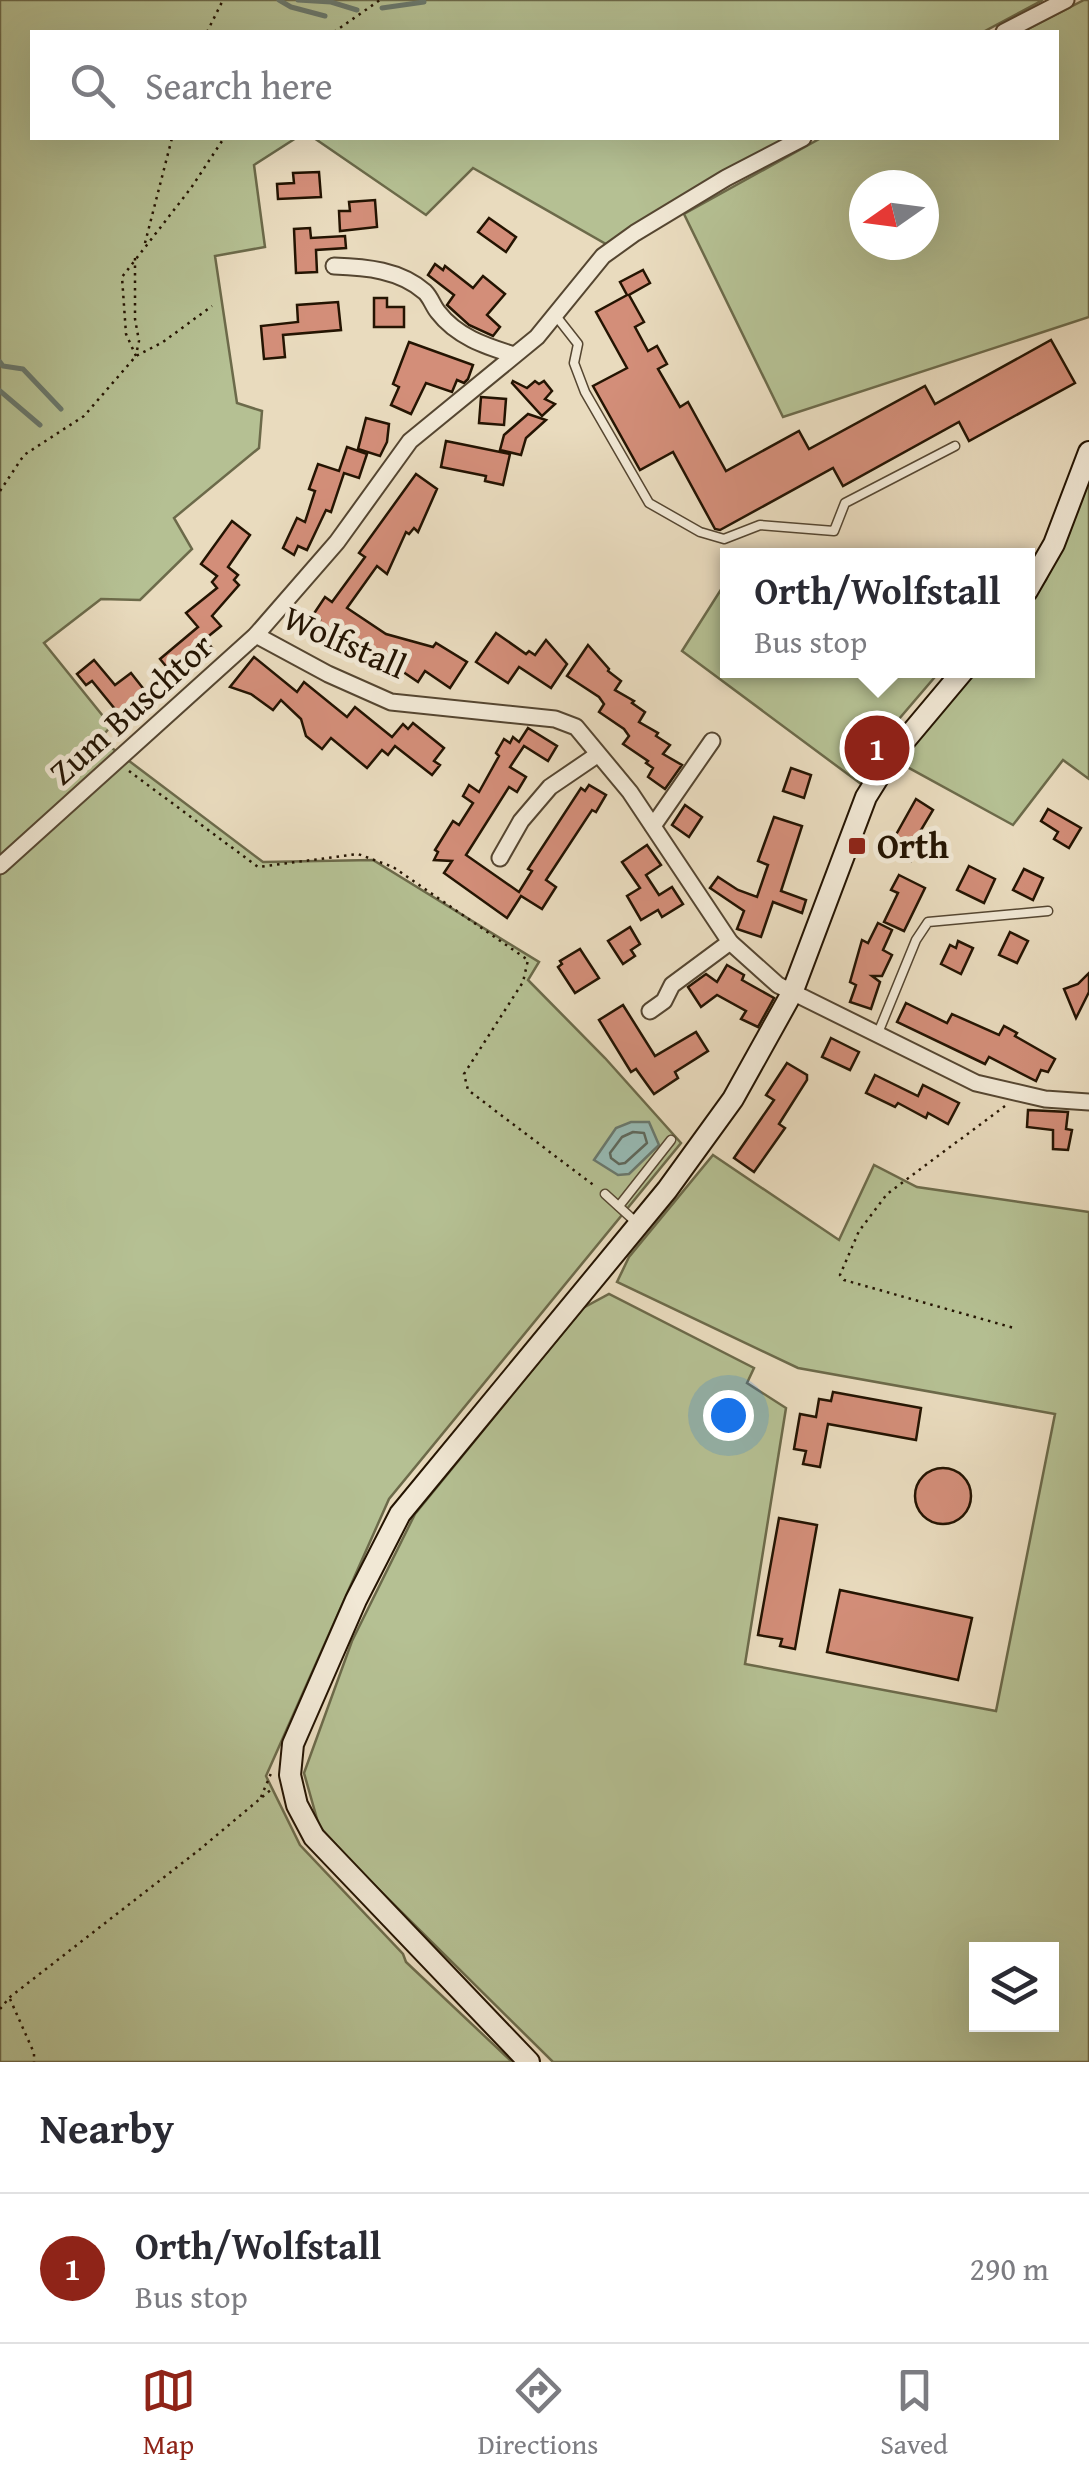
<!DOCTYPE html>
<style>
body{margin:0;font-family:"Gentium Book Plus",serif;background:#f2f2f3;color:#2b2b33}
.controls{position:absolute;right:30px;bottom:30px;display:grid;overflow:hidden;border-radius:0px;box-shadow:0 10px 40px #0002}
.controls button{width:90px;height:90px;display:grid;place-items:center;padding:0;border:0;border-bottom:2px solid #e1e1e2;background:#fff;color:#2b2b33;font:50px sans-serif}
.compass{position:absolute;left:849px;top:170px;width:90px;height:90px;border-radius:50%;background:#fff;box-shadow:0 10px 40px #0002;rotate:256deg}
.you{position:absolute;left:728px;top:1415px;width:35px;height:35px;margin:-25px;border:8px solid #fff;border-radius:50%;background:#1a73e8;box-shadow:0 0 0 15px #1a73e833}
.badge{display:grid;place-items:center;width:65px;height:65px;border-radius:50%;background:#8f2418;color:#fff;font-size:32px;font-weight:700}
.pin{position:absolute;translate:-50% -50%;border:5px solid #fff;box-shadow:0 2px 10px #0006}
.popup{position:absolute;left:720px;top:548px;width:315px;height:130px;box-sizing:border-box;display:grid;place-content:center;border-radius:0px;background:#fff;filter:drop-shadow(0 2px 8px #0005);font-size:32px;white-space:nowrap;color:#7c7c81}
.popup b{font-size:38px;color:#2b2b33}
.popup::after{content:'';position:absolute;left:50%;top:100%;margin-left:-20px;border:20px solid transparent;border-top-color:#fff}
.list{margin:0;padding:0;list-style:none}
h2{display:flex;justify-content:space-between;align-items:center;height:130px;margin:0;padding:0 40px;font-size:42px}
h2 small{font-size:32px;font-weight:400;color:#7c7c81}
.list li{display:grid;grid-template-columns:65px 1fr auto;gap:30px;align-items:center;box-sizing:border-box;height:150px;padding:0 40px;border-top:2px solid #e1e1e2}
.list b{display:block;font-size:38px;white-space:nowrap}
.list p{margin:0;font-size:32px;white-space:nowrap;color:#7c7c81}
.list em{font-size:32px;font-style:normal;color:#7c7c81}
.icon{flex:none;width:55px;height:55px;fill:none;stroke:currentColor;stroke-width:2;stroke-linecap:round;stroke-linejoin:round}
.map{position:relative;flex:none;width:1089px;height:2062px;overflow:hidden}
.search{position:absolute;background:#fff;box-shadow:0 10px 40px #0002;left:30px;right:30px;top:30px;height:110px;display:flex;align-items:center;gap:25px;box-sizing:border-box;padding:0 35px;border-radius:0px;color:#7c7c81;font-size:38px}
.sheet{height:280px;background:#fff}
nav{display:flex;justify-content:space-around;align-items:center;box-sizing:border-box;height:140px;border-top:2px solid #e1e1e2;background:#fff;font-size:28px;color:#7c7c81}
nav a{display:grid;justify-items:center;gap:5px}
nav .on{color:#8f2418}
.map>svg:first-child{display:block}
.green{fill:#b5c093;stroke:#6c6a4a;stroke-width:2.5;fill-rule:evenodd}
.water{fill:#97bbb5;stroke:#69786d;stroke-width:2.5}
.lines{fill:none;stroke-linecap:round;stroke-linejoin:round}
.shore{stroke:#5e685c;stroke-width:2.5}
.stream{stroke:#69786d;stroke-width:5}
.building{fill:#d38e79;stroke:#241402;stroke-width:2.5}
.service-casing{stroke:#554631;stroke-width:11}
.minor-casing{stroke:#554631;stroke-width:19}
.secondary-casing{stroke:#241402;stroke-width:24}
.path{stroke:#241402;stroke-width:2.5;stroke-dasharray:2.5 5;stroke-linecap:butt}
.service{stroke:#f1e8d5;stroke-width:8}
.minor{stroke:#f1e8d5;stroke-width:15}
.secondary{stroke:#f1e8d5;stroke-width:20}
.poi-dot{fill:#8f2418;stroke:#f1e8d5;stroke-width:4}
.labels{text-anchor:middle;stroke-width:10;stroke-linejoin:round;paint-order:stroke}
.street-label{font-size:35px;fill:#241402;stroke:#f1e8d5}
.poi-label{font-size:35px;font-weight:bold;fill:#241402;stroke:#f1e8d5;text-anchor:start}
</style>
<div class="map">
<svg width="1089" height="2062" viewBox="0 0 1089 2062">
<rect width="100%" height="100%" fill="#e9dbbe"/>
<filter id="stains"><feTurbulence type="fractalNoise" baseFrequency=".002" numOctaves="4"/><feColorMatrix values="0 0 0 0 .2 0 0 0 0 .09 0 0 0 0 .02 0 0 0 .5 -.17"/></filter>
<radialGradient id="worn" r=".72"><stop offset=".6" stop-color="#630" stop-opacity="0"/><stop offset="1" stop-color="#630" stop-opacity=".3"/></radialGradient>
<g class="green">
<path d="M0 0H1043L983 32H32V138H296L254 165 265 247 215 256 237 403 262 411 259 448 174 518 192 549 140 600 101 599 44 643 111 726 100 739 263 862 373 860 539 962 528 980 605 1058 681 1143 389 1499 266 1776 300 1845 403 1954 406 1962 512 2062H0Z"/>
<path d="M1084 0H1089V317L783 417 684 214 821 138H1056V32H1022ZM864 185H924V245H864Z"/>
<path d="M314 138H788L723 172 606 244 473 168 426 215Z"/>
<path d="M1089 474V779L1063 760 1013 825 900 763 974 671 1027 670V605L1046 580Z"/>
<path d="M727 580V670L940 671 893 726 861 784 682 651Z"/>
<path d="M713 1155 839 1240 874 1165 917 1187 1089 1212V2062H553L360 1871 319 1826 304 1773 352 1641 415 1514 583 1308 609 1294 754 1368 747 1383 786 1408 745 1664 996 1711 1055 1414 798 1368 617 1282 629 1257ZM976 1950H1052V2024H976Z"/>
</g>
<path class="water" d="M631 1122H649L659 1145 629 1174 618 1175 594 1160 616 1128Z"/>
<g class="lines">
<path class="shore" d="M633 1132 644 1133 647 1143 625 1163 619 1164 611 1158 610 1153 622 1137Z"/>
<g class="stream">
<path d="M279 0 291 7 325 16"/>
<path d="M298 0 331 2 357 10"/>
<path d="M382 8 424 2"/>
<path d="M0 362 3 366 23 369 61 409"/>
<path d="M0 391 40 425"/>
</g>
</g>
<g class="building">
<path d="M319 172 321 197 278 199 277 184 294 183 293 173Z"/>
<path d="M375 200 377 227 340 231 339 211H350L349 202Z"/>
<path d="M489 218 516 237 506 252 478 232Z"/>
<path d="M310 228 311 238 345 236 346 248 316 250 317 272 296 273 294 229Z"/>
<path d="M435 264 443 270 445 266 473 288 483 276 505 294 487 315 500 327 493 336 469 325 447 305 454 295 428 275Z"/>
<path d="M643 270 650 283 629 295 644 322 635 327 648 351 657 346 667 364 658 369 680 407 688 402 726 471 799 431 809 449 925 386 935 404 1051 340 1075 383 969 441 959 422 843 486 833 468 720 530 715 529 673 452 640 470 593 386 627 368 596 312 627 295 620 282Z"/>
<path d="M374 298H387V307H404V327H374Z"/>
<path d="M338 302 341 330 283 335 285 357 264 359 261 326 298 322 297 305Z"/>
<path d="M409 342 473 365 468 379 464 383 457 380 452 392 426 383 411 414 391 405 399 387 393 384Z"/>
<path d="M513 381 527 388 535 381 539 384 544 381 552 391 545 399 555 404 542 416 512 383Z"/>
<path d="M481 397 506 399 504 425 479 423Z"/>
<path d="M528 414 546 420 526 438 521 455 500 450 504 435Z"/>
<path d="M366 418 389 424 387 442 380 456 358 449Z"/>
<path d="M446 441 510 454 503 485 485 481 486 476 441 467Z"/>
<path d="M347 447 367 454 359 478 344 473 331 512 326 510 307 550 298 546 294 555 283 548 297 518 305 522 315 491 309 489 318 464 339 471Z"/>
<path d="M416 474 437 489 418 532 414 528 409 534 406 532 387 574 377 566 347 608 386 634 433 647 436 643 467 662 450 688 425 671 418 682 387 661 382 668 343 642 339 647 314 630 320 620 313 615 325 597 332 602 365 557 359 553Z"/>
<path d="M232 521 250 535 228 567 238 575 234 580 239 585 212 616 221 626 205 639 212 648 175 677 160 659 198 627 186 613 217 588 212 582 217 576 201 564Z"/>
<path d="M496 633 526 654 529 651 535 655 546 640 567 664 551 688 519 667 508 683 476 662Z"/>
<path d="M588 645 609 669 608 671 621 681 615 690 634 701 632 703 645 712 639 722 658 733 656 736 670 745 663 754 682 765 665 789 648 777 653 768 646 763 648 761 623 744 629 736 624 729 599 712 604 704 599 697 567 676Z"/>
<path d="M254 657 297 692 304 682 347 717 355 707 392 737 403 724 408 729 413 723 444 748 434 761 440 765 432 775 395 746 388 755 382 750 367 768 331 738 322 749 306 736 301 719 281 700 273 710 251 694 230 687Z"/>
<path d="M94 660 115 685 131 673 146 692 119 714 92 681 86 685 77 674Z"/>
<path d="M528 728 557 746 548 761 524 746 510 767 526 777 517 792 509 787 466 855 519 892 532 871 528 869 581 788 585 791 589 785 606 795 596 812 592 810 546 880 556 887 542 909 521 896 507 918 444 873 452 861 434 860 438 852 435 850 453 821 459 825 473 803 463 796 469 785 479 792 499 756 496 753 504 739 510 743 513 737 519 742Z"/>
<path d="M791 768 811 775 804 798 783 791Z"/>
<path d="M916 799 933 810 915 840 920 843 911 861 888 849Z"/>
<path d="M685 805 702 817 689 837 672 825Z"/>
<path d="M1048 809 1081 828 1069 848 1054 839 1058 832 1041 821Z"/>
<path d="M774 817 802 826 781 891 806 900 802 913 773 902 761 937 737 929 744 911 710 888 718 877 738 890 757 897 768 865 758 861Z"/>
<path d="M647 845 661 865 646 875 659 895 672 887 683 904 662 917 658 910 641 920 627 896 640 888 622 862Z"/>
<path d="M969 866 995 879 984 903 957 890Z"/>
<path d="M1024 869 1043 878 1033 900 1013 890Z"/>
<path d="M899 875 925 888 904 931 884 922 898 893 891 890Z"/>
<path d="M878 923 892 930 883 950 892 955 882 976H872L880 982 871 1009 850 1002 856 985 850 982 862 940 868 943Z"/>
<path d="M630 927 640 944 631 950 635 956 623 964 608 941Z"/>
<path d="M1010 932 1028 941 1017 963 999 955Z"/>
<path d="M958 941 973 948 961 974 941 964 950 945 956 948Z"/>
<path d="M580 949 599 978 575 993 558 967 562 964 560 961Z"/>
<path d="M727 965 744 975 742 980 774 998 758 1027 741 1019 746 1011 717 995 701 1007 688 987 706 974 717 982Z"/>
<path d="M1089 973V992L1076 1018 1064 989 1078 984Z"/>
<path d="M906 1003 947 1023 952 1014 999 1035 1004 1026 1017 1033 1015 1036 1055 1059 1048 1072 1041 1070 1036 1081 989 1057 985 1064 897 1022Z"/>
<path d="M623 1005 655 1056 696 1032 708 1051 675 1072 678 1078 654 1094 636 1069 631 1072 599 1020Z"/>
<path d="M831 1038 859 1052 850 1070 822 1057Z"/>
<path d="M787 1063 807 1075V1080L779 1124 785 1128 754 1172 734 1158 774 1100 766 1095Z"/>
<path d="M875 1075 918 1096 923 1085 959 1103 948 1124 928 1113 926 1118 898 1103 895 1107 866 1093Z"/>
<path d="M1028 1110 1068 1112 1066 1129 1072 1130 1068 1150 1053 1149V1130L1027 1127Z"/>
<path d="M833 1392 921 1408 916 1440 828 1424 820 1467 803 1464 806 1451 794 1449 800 1414 816 1417 819 1399 831 1401Z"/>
<circle cx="943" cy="1496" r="28"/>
<path d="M779 1518 817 1525 795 1649 780 1646 782 1639 758 1635Z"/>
<path d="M840 1590 972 1618 958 1680 827 1652Z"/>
</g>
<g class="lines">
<g class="service-casing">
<g id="service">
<path d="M556 316 578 344 574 363 585 392 649 503 700 532 724 539 760 525 834 531 845 503 955 446"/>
<path d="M878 1033 916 940 928 922 1048 911"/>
<path d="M605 1194 638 1224"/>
<path d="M619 1206 671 1140"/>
</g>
</g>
<g class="minor-casing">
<g id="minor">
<path d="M1004 32 1066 0"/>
<path d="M334 266C366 267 400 270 425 292 431 298 433 306 438 312 457 337 486 346 514 355"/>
<path d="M256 635 328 674 391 702 555 719 576 727 630 792 730 942 778 985 976 1083 1045 1099 1089 1102"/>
<path d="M653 826 712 741"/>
<path d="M500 858 521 821 550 787 597 755"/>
<path d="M0 866 256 635 337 542 410 441 537 337 603 256 635 233 726 178 803 138"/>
<path d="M650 1011 664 1001 672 985 730 942"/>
</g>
</g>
<g class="secondary-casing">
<g id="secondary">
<path d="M1027 591 1054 544 1089 452"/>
<path d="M529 2062 314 1837 297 1805 290 1775 293 1744 356 1600 400 1514 667 1190 733 1099 792 993 866 797 891 757 964 670"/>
</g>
</g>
<g class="path">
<path d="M207 32 223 0"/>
<path d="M334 32 380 0"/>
<path d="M145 243 172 138"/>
<path d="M135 258V319L139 341 136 355"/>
<path d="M136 356 126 334 122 277 191 188 224 138"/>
<path d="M0 491 24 455 84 416 136 356 163 342 212 306"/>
<path d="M129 771 258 867 358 854 393 867 528 960 523 982 464 1074 468 1090 596 1187"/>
<path d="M1005 1106 887 1194 859 1231 840 1275 844 1280 1014 1328"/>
<path d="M261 1797 272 1771"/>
<path d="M10 1999 34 2053V2062"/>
<path d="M0 2009 10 1997 199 1850 273 1788"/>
</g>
<use href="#service" class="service"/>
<use href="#minor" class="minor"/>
<use href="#secondary" class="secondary"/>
</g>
<rect class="poi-dot" x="847" y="836" width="20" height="20" rx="5"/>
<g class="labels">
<g class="street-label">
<text transform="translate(345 642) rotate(24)" y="12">Wolfstall</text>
<text transform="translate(131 709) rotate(-42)" y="12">Zum Buschtor</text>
</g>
<g class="poi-label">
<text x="877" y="858">Orth</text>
</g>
</g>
<rect width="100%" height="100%" filter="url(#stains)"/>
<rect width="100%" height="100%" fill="url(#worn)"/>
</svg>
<div class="controls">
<button><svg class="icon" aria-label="layers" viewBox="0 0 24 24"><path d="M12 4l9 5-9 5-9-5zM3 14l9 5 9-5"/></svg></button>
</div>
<svg class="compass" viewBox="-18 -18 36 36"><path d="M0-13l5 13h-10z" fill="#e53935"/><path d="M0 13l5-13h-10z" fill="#7c7c81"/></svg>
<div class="you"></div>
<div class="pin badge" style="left:877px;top:748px">1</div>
<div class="popup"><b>Orth/Wolfstall</b>Bus stop</div>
<div class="search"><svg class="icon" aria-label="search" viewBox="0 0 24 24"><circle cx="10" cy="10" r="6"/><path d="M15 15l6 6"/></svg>Search here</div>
</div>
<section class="sheet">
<h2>Nearby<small></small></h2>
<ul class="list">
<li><span class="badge">1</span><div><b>Orth/Wolfstall</b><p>Bus stop</p></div><em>290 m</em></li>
</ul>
</section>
<nav>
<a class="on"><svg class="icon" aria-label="map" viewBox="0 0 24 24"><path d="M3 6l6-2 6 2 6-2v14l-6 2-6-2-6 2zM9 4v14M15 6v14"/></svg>Map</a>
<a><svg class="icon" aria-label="directions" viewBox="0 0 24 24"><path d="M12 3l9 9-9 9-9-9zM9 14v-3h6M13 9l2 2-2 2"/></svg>Directions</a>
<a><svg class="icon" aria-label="saved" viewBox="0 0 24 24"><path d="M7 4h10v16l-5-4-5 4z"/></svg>Saved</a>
</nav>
